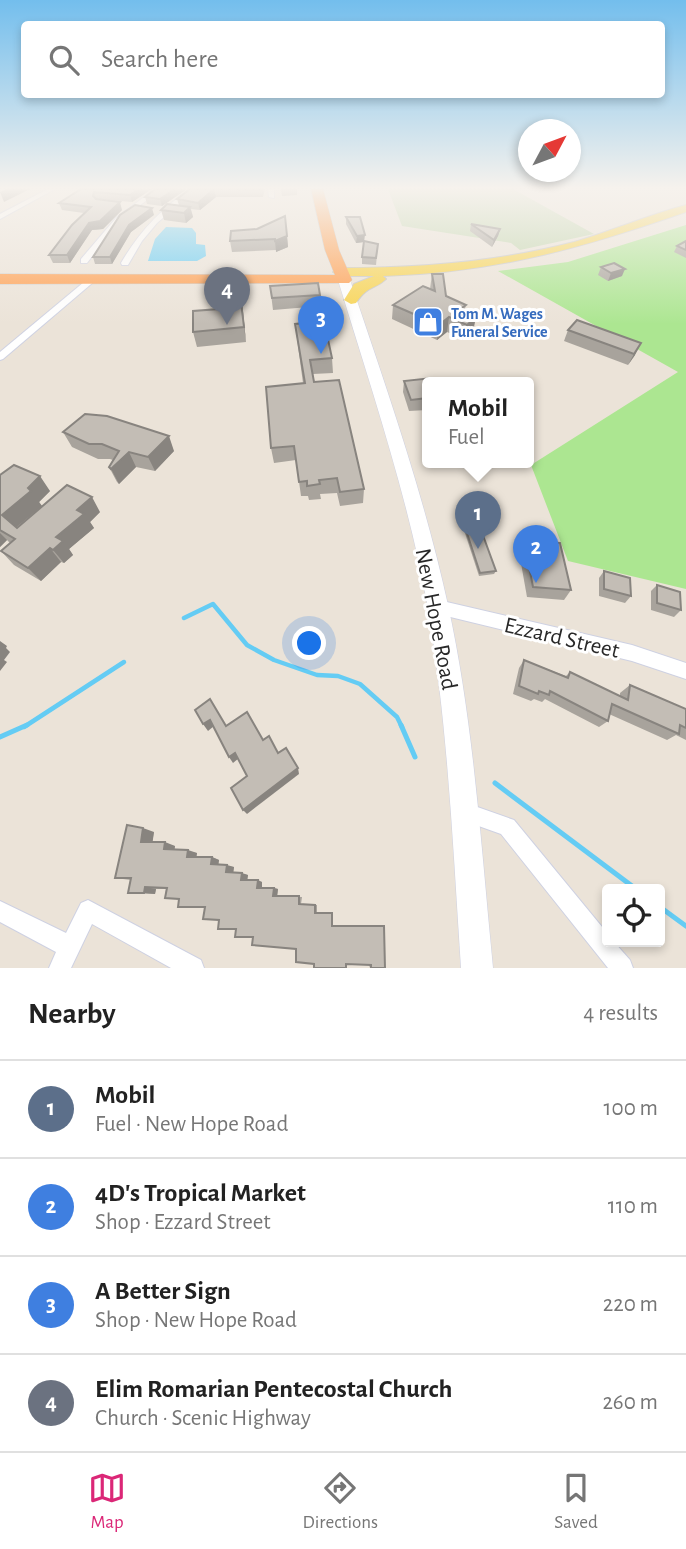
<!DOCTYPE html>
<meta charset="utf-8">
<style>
body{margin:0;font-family:"Alegreya Sans",sans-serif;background:#f6f6f6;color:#222}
.controls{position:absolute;right:21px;bottom:21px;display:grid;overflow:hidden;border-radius:7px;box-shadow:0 4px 10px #0003}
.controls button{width:63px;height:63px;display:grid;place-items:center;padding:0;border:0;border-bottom:2px solid #e0e0e0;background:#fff;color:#222;font:35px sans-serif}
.compass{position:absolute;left:518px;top:119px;width:63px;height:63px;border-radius:50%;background:#fff;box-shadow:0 4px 10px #0003;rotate:49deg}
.you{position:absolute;left:310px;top:644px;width:24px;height:24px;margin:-18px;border:5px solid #fff;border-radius:50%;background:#1a73e8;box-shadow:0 0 0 10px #1a73e833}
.badge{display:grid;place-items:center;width:46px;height:46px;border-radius:50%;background:#db2777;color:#fff;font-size:23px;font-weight:700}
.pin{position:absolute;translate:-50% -58px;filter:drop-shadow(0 2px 4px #0008)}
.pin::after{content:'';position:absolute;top:37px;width:24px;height:21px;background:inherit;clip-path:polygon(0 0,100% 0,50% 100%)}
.popup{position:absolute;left:422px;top:377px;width:112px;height:91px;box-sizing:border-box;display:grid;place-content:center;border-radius:7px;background:#fff;filter:drop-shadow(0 2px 5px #0005);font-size:23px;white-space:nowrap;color:#767676}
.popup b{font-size:26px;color:#222}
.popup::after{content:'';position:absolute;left:50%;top:100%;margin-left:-14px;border:14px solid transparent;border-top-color:#fff}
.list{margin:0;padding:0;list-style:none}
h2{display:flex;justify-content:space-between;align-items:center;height:91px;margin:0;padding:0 28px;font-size:30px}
h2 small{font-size:23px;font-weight:400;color:#767676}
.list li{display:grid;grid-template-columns:46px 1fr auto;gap:21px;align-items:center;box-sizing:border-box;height:98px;padding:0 28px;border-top:2px solid #e0e0e0}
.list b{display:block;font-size:26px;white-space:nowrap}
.list p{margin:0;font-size:23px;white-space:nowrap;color:#767676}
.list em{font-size:23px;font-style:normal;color:#767676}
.icon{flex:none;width:38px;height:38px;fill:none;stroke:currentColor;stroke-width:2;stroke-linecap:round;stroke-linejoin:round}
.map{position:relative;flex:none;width:686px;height:968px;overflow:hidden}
.search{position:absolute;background:#fff;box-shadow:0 4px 10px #0003;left:21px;right:21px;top:21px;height:77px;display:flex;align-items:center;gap:18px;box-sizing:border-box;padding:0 24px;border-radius:7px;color:#767676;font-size:26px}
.sheet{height:483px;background:#fff}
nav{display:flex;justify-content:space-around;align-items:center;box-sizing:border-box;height:98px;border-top:2px solid #e0e0e0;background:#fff;font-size:19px;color:#767676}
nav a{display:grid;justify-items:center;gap:4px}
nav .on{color:#db2777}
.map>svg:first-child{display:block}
.green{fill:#ace691}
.cemetery{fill:#c1d6ae}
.water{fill:#64ccf4}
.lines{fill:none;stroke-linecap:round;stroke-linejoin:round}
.stream-far1{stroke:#64ccf4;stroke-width:4.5}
.stream{stroke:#64ccf4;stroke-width:5}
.street-casing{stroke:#ced1e2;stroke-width:2}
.secondary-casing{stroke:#ced1e2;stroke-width:1}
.primary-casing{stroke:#c7c7c7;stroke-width:2}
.highway-casing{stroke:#c7c7c7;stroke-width:1}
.street{fill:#fff;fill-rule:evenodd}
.secondary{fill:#fff;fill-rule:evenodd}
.primary{fill:#f8d451;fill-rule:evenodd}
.highway{fill:#ff9f50;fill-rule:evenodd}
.wall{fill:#a8a39c}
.shaded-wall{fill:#88847f}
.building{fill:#c3bdb5;stroke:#88847f;stroke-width:2}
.labels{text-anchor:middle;stroke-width:6;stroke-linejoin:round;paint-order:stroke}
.far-shop-label{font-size:16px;font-weight:bold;fill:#366cbe;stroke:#fff;text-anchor:start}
.near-street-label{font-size:23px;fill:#282828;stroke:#fff}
</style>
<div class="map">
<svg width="686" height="968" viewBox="0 0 686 968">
<rect width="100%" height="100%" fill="#ebe3d8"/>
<path class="green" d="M686 225V589L568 561 531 465 678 372 498 271 568 262Z"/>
<path class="cemetery" d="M388 189H513L594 234 520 250 511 243 402 226Z"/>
<path class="water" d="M166 227 192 228 196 233V244L205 245 206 256 197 261H148L155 239Z"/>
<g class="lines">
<g class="stream-far1">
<path d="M184 618 213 604 247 645 274 660 317 675 338 676 360 684 397 717 402 727"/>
<path d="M24 727 124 662"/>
</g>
<g class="stream">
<path d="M401 725 415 757"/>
<path d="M0 737 27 725"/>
<path d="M495 783 636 889"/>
<path d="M660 907 686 926"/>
</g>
<g class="street-casing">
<g id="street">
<path d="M48 189H55L0 219V214Z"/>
<path d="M155 189H162L120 220 87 263H81V259L116 218Z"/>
<path d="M190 189H197L157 223 142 241 128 265H122L121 263C139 232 161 209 190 189Z"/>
<path d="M268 189H274V198L269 197Z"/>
<path d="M90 277 97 279 3 359 0 360V352Z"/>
<path d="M438 600 632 645 686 663V679L632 661 438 614 433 612 431 607 433 602Z"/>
<path d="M466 803 514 820 607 933V942H614L630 960 633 968H608L501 834 459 819 457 812 459 805Z"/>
<path d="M88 900 201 960 204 968H171L92 924 71 968H49L56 952 0 922V901L66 933 81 903Z"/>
</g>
</g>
<g class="secondary-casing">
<path id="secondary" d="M344 277 350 280C386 387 424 495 448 605 474 724 481 847 493 968H461C453 848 448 727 428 608 409 500 370 385 338 280Z"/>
</g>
<g class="primary-casing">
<path id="primary" d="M686 205V212C582 248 494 273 383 276L386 279C373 291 369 284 356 303L351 304 344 300 354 284 374 276H340L333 272 340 268C419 268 497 262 574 242 612 231 648 215 686 205Z"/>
</g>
<g class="highway-casing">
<path id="highway" d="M311 189H323L339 250 352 280 349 283 0 284V274L335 275 325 250Z"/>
</g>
<use href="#street" class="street"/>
<use href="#secondary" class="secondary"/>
<use href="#primary" class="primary"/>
<use href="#highway" class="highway"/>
</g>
<g class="wall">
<path d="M81 189H152L132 202 97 199 122 210 103 229 92 230 70 263H53L49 255 84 213 62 210 59 203Z"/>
<path d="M187 189 162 206 147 204 145 197Z"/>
<path d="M190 189H265L263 197H216L200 210 191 209 193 217 186 223 164 220 161 210 179 205 177 199Z"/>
<path d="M281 189H297V195L282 196Z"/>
<path d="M154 215 131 232 112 264H95L93 257Z"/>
<path d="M346 217 364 242 356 243 346 224Z"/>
<path d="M471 224 500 229 498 236 492 247 470 231Z"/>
<path d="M257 229 287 236 288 247 276 252V250L232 252 230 241Z"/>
<path d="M686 241V258L674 252 677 246Z"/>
<path d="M378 244 376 265 362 264V257Z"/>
<path d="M601 267 622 276 608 281 598 275Z"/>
<path d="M432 274 446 296 466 305 464 312 473 332 464 339 447 332 437 340 392 319 393 305 430 289Z"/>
<path d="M270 286 320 295 321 306 273 310Z"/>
<path d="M242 301 246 342 197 347 193 332 219 309Z"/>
<path d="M295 324 332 358 333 373 313 374 314 382 364 489 363 503 340 506 337 493 320 494 321 499 309 500 308 496H301L296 460 274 463 271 448 303 383Z"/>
<path d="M568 330 635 355 628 365 564 341Z"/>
<path d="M404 381 427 383V410L409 411 403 392Z"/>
<path d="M63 432 174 451 155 471 136 467 119 484 117 482 109 467 113 460 110 459H98L72 447Z"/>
<path d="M0 475 50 491 39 502 42 506 100 512 90 522 94 528 69 549 73 555 64 563 61 562 41 581 14 565 1 551 10 543 7 540 0 547Z"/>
<path d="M463 521 496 571 494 574 479 576 462 524Z"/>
<path d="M524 541 571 590 564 600 527 597 519 552Z"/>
<path d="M604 571 631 596 625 603 599 596V578Z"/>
<path d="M657 585 681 610 674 617 651 610V591Z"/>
<path d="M524 660 566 676 570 672 620 696V693L630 685 686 709V740L676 735 667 740 609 714 608 721 599 727 545 699 542 702 534 699 531 701 513 694 519 668Z"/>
<path d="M154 832 152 842 175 846 174 850 197 853 196 857H212L219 860 218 865 234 867 233 872 248 875 247 880 262 882V888H274L278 889 277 896 302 897 301 904 317 905V913H332V925L384 926 385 968H370L369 965 314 964 296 949 253 937 219 920 205 907 179 899 165 898 166 889H156L155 894 128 893 131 880 115 878Z"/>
</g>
<g class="shaded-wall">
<path d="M7 189H30L4 202 0 192Z"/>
<path d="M139 189H152L132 202 130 195Z"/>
<path d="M175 189H187L162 206 160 199Z"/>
<path d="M214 189 216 197 200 210 198 203Z"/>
<path d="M120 202 122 210 103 229 92 230 70 263 67 255 89 223Z"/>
<path d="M190 207 193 217 186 223 184 213Z"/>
<path d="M152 208 154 215 131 232 112 264 110 257 129 225Z"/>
<path d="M500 229 498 236 492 247 494 240Z"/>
<path d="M365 235 364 242 356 243 357 236Z"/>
<path d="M287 236 288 247 276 252 275 241Z"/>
<path d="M625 269 622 276 608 281 611 273Z"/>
<path d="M239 286 242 301 246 342 244 327Z"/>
<path d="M449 317 447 332 437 340 439 325Z"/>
<path d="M476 317 473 332 464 339 467 325Z"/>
<path d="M641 343 635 355 628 365 634 354Z"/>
<path d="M169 436 174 451 155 471 148 457Z"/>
<path d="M129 452 136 467 119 484 111 469Z"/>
<path d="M40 476 50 491 39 502 42 506 14 529 2 515Z"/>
<path d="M92 497 100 512 90 522 94 528 69 549 73 555 64 563 53 550 56 537 77 510Z"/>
<path d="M0 533 7 540 0 547Z"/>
<path d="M50 548 61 562 41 581 28 568Z"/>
<path d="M0 641 7 646 6 648 10 652 4 660 7 662 0 671Z"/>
<path d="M210 720 214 726 208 731 203 724Z"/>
<path d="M235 753 239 758 233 763 229 757Z"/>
<path d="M298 768 299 774 247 814 243 810Z"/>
<path d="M143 828 154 832 152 846 141 842Z"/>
<path d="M165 842 175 846 174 853 164 849Z"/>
<path d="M188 850 197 853 196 860 187 857Z"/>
<path d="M212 857 219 860 218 867 211 864Z"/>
<path d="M227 865 234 867 233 875 226 872Z"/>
<path d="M242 873 248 875 247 882 241 880Z"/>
<path d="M258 880 262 882V889L257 888Z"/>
<path d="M145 887 156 889 155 894 144 893Z"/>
<path d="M274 888 278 889 277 897 273 896Z"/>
</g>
<g class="building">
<path d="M81 189H139L130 195 94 192 93 196 96 199 120 202 100 221 89 223 67 255H49L72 225 91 207 59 203Z"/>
<path d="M155 189H175L160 199 145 197Z"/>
<path d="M190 189H262V190L214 189 198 203 177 199Z"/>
<path d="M167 204 190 207 184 213 161 210Z"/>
<path d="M135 205 152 208 129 225 110 257H93L120 215Z"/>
<path d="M285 216 287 236 275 241V239L230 241 231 231 257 229Z"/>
<path d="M346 217H360L365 235 357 236Z"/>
<path d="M471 224 500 229 494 240Z"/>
<path d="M364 241 378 244 376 258 362 257Z"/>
<path d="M686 241V250L677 246Z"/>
<path d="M614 263 625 269 611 273 601 267Z"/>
<path d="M432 274H443L446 296 466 305 459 310 476 317 467 325 449 317 439 325 393 305 423 286 435 291Z"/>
<path d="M318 283 320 295 272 298 270 286Z"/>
<path d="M239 286 244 327 193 332V311L219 309 217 288Z"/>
<path d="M577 320 641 343 634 354 568 330Z"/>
<path d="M324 321 332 358 310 360 314 382 339 380 364 489 340 492 337 478 319 480 320 484 307 486V481L299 482 294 446 271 448 266 387 305 383 295 324Z"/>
<path d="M432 378 433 383H427V398L411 400 404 381Z"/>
<path d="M85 414 107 416 169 436 148 457 129 452 111 469 109 467 119 451 102 444H89L63 432Z"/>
<path d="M14 465 40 476 28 488 31 491 2 515 17 528 67 485 92 497 77 510 84 514 56 537 63 541 53 550 50 548 28 568 1 551 15 539 0 530V475Z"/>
<path d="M477 519 496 571 480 573 463 521Z"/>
<path d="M524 541 560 543 571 590 533 587Z"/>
<path d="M604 571 630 578 631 596 604 589Z"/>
<path d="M657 585 680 592 681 610 657 603Z"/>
<path d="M524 660 568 678 570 672 628 700 630 685 686 709V728L680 725 679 734 612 704 608 721 550 691 549 695 539 691 538 694 519 686Z"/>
<path d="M210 699 226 726 247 712 263 740 269 736 278 753 286 748 298 768 243 810 231 788 247 776 235 753 229 757 210 720 203 724 195 710Z"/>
<path d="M127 825 143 828 141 842H165L164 849 188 850 187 857H212L211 864 227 865 226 872 242 873 241 880H258L257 888H274L273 896H299V904L315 905V913H332V926H384L385 968H371V965L346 964V968H314V964L296 962V949L252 945 253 937H235L236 929H218L219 920 203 919 205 907H178L179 899 165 898 167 888 145 887 144 893H128L131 878H115Z"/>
</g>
<linearGradient id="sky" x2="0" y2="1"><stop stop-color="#73beed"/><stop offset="0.58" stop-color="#f6f2ed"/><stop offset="1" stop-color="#f6f2ed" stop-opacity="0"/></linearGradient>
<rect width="686" height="324" fill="url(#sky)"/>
<defs>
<g id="shop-square" transform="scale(1.575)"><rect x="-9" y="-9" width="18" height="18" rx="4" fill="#3f7fe0" stroke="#fff"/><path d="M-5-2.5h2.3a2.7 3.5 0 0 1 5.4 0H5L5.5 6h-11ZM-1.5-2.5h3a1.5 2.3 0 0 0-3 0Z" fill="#fff"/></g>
</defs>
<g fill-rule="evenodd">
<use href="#shop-square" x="428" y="322"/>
</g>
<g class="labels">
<g class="far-shop-label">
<text x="451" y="319">Tom M. Wages<tspan x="451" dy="18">Funeral Service</tspan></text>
</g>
<g class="near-street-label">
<text transform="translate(437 619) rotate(79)" y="8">New Hope Road</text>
<text transform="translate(562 637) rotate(13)" y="8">Ezzard Street</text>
</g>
</g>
</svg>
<div class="controls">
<button><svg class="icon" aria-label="locate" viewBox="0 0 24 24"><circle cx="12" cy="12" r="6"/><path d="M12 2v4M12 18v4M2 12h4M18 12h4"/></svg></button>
</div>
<svg class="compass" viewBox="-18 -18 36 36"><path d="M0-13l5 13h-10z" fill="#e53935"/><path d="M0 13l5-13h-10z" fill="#767676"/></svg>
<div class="you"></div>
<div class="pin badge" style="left:478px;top:549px;background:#5c6f8a">1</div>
<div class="popup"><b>Mobil</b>Fuel</div>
<div class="pin badge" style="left:536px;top:583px;background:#3f7fe0">2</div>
<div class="pin badge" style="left:321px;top:354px;background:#3f7fe0">3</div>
<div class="pin badge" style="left:227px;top:325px;background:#6b7280">4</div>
<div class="search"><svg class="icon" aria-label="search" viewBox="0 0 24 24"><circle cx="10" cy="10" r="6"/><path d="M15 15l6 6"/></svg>Search here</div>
</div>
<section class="sheet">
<h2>Nearby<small>4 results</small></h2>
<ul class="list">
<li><span class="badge" style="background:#5c6f8a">1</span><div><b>Mobil</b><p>Fuel · New Hope Road</p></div><em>100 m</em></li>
<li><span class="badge" style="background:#3f7fe0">2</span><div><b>4D's Tropical Market</b><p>Shop · Ezzard Street</p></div><em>110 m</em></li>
<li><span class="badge" style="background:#3f7fe0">3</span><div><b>A Better Sign</b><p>Shop · New Hope Road</p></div><em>220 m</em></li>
<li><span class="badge" style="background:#6b7280">4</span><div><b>Elim Romarian Pentecostal Church</b><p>Church · Scenic Highway</p></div><em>260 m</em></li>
</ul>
</section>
<nav>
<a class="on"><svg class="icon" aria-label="map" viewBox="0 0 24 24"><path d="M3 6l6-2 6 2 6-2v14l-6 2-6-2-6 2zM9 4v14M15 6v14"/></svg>Map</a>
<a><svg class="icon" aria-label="directions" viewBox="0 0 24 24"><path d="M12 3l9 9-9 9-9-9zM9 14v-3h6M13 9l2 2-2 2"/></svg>Directions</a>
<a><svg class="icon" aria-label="saved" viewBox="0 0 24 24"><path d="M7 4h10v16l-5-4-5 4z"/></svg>Saved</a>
</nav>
